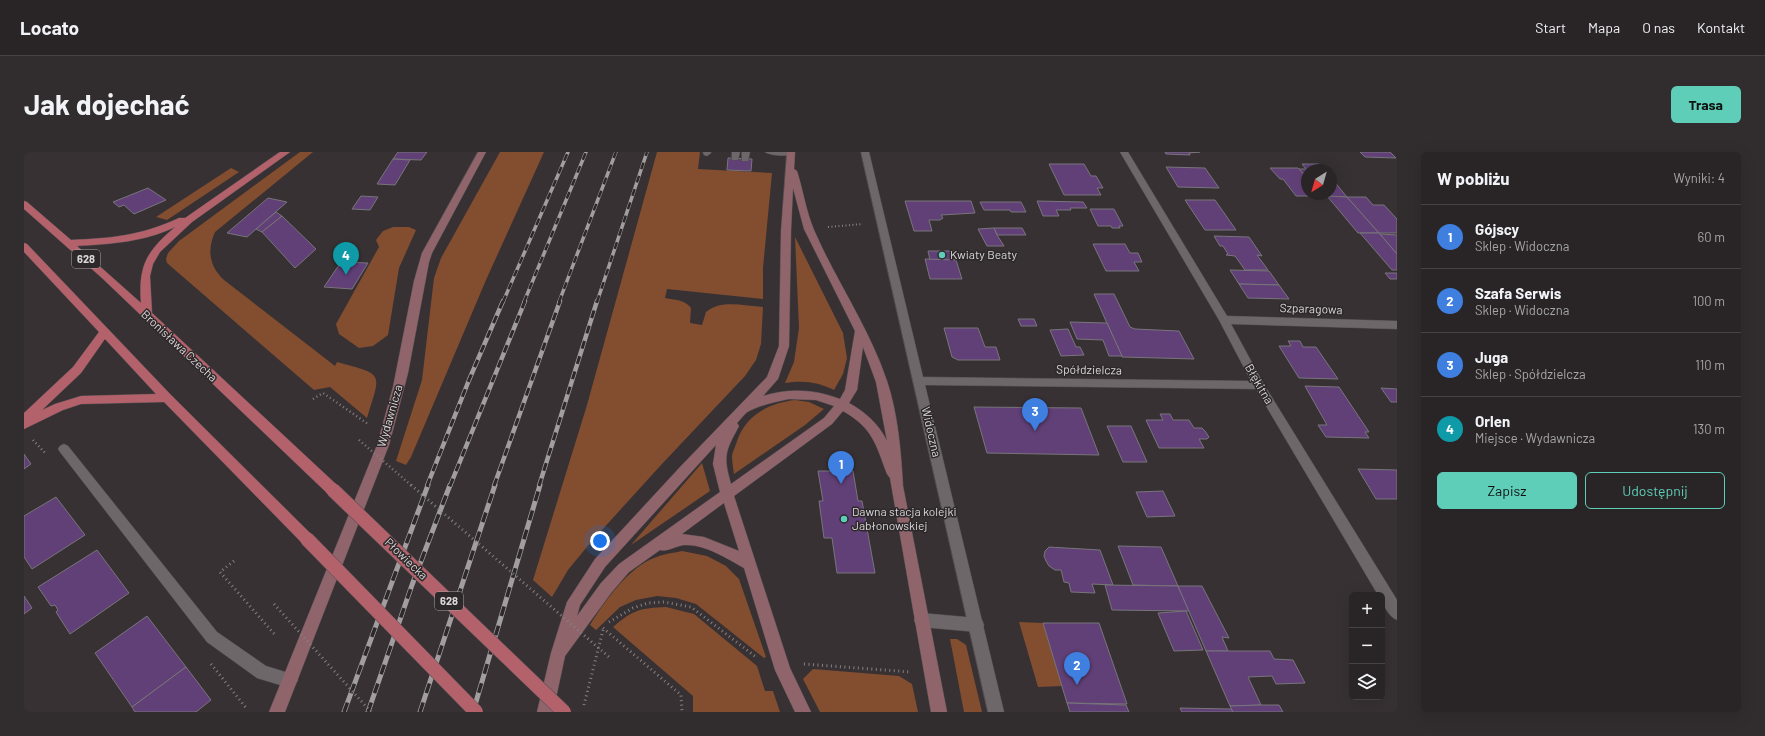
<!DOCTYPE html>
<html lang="pl">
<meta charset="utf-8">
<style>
body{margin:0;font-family:Barlow,sans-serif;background:#312d2f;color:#f1f3f6}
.controls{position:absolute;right:12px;bottom:12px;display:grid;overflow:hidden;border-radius:6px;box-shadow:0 4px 16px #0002}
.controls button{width:36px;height:36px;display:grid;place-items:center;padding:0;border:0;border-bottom:1px solid #454244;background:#292527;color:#f1f3f6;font:20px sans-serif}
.compass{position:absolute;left:1277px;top:12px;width:36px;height:36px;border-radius:50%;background:#292527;box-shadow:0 4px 16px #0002;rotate:217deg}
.you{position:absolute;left:576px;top:389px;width:14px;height:14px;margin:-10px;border:3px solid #fff;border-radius:50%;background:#1a73e8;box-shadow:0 0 0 6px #1a73e833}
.badge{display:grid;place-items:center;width:26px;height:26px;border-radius:50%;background:#5eceb8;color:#fff;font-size:13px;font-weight:700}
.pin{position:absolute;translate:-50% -33px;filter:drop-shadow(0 1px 2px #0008)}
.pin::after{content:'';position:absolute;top:21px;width:14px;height:12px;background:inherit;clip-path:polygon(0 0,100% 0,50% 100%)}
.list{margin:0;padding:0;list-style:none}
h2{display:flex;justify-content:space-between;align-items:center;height:52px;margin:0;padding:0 16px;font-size:17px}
h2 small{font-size:13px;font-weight:400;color:#a5a5a7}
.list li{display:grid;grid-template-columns:26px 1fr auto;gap:12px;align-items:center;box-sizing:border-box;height:64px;padding:0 16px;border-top:1px solid #454244}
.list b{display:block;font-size:15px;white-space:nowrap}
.list p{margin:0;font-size:13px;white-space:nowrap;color:#a5a5a7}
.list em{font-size:13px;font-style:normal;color:#a5a5a7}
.actions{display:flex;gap:8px;padding:12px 16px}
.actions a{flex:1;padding:9px 0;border:1px solid #5eceb8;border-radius:6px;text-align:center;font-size:14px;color:#5eceb8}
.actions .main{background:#5eceb8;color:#111}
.icon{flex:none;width:22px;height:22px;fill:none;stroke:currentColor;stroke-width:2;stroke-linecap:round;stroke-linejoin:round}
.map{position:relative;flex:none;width:1373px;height:560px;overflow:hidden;border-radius:6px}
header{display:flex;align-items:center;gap:24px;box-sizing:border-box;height:56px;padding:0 20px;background:#292527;border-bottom:1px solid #454244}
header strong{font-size:19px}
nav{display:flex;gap:22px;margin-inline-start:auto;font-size:14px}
.intro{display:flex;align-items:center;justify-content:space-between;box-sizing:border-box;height:96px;padding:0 24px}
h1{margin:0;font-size:28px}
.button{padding:10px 18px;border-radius:6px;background:#5eceb8;color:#111;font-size:14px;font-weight:700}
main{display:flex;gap:24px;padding:0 24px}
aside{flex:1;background:#292527;border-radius:6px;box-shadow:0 4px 16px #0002}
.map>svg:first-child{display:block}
.green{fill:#834d2f}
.building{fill:#614077;stroke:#78757b}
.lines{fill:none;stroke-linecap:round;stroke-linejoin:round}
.service-casing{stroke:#534e51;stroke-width:1}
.minor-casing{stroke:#534e51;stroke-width:1}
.secondary-casing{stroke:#534e51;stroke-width:1}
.primary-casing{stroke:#534e51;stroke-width:1}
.path-far2{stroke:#858082;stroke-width:2;stroke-dasharray:1 2.5;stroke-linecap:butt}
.path-far1{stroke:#858082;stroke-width:2.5;stroke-dasharray:1 3;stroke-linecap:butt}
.path{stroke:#858082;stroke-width:3;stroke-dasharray:1 3.5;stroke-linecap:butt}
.service{fill:#6d676a;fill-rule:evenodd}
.minor{fill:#6d676a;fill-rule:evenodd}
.secondary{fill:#90646b;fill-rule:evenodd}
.primary{fill:#b3626b;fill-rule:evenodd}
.rail-far2-casing{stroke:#a29ea0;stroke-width:3.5}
.rail-far1-casing{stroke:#a29ea0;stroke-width:4.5}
.rail-casing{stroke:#a29ea0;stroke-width:5}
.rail-far2{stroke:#2d282a;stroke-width:2.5;stroke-dasharray:7;stroke-linecap:butt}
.rail-far1{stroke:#2d282a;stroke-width:3;stroke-dasharray:8;stroke-linecap:butt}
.rail{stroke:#2d282a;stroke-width:3.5;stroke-dasharray:10;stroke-linecap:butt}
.primary-bridge-casing{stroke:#534e51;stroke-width:15;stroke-linecap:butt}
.path-bridge-far1{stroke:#858082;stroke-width:2.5;stroke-dasharray:1 3;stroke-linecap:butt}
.path-bridge{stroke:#858082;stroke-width:3;stroke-dasharray:1 3.5;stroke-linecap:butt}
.primary-bridge{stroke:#b3626b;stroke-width:14}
.poi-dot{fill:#5eceb8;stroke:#2d282a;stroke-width:1.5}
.labels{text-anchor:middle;stroke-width:3;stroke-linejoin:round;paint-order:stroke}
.shield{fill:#2d282a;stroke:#a7a2a4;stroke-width:1}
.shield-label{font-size:11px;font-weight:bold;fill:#dbd7d9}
.poi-label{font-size:12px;fill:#dbd7d9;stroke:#2d282a;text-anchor:start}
.street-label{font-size:12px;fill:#dbd7d9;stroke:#2d282a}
</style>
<header>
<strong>Locato</strong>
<nav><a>Start</a><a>Mapa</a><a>O nas</a><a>Kontakt</a></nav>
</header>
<div class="intro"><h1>Jak dojechać</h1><a class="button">Trasa</a></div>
<main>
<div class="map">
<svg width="1373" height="560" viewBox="0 0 1373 560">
<rect width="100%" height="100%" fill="#373134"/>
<g class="green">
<path d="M276 0H289L191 80C183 98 185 114 200 128L311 214 313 210C361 223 357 220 343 266L306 235 290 238 143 111 142 107 144 101 155 89Z"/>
<path d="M476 0H520L462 128 387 305 382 313 372 309 398 228 410 126 417 106Z"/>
<path d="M633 0H676L674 17 748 21 739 116V147L643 137 641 146C651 148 660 147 667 156L666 171 678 173 682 160C697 147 721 154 739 155L737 192 732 208 721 224 637 313 567 390 544 418 528 445 509 428 563 253Z"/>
<path d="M207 16 215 20 143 68 132 65Z"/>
<path d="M369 75H385L392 78 375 116 364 183 349 194 335 196 315 182 312 172 355 95 352 88 359 79Z"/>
<path d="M771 85 819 181 823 206 819 222 810 238C794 230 780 228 761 231L770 210 775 176Z"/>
<path d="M771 248 785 250 800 257 781 273 710 322C709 316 708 309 708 303 709 299 712 293 713 289 722 263 745 251 771 248Z"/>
<path d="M678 311 686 339 607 393Z"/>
<path d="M658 399 683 404 702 414 715 427 742 505 740 506 672 452 652 446 633 444 612 448 596 455 572 478 566 473C580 450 605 415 630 406 639 402 649 401 658 399Z"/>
<path d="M642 455 670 462 733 514 741 539H749L756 560H669V544L589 475C609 458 616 456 642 455Z"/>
<path d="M995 470 1019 471 1038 534 1014 535Z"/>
<path d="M926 487H933L942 493 958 560H940Z"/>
<path d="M789 517 875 524 888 532 894 560H796L779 527Z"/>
</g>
<g class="building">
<path d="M374 0H403L397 8 369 7Z"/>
<path d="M1141 0H1176L1165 1 1166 3 1142 2Z"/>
<path d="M1336 0H1366L1372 6 1341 5Z"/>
<path d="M704 6 728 7 727 19 703 18Z"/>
<path d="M369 7 386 8 371 33 353 32Z"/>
<path d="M1025 12H1060L1067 24H1072L1079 36H1073L1077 43H1040Z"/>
<path d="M1278 12H1295L1300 18H1283V26L1275 17H1282Z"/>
<path d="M1142 15 1181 16 1195 36 1154 35Z"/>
<path d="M1246 16H1274L1283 26V42H1296L1298 44H1272L1259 27H1256Z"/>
<path d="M1307 26 1309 28 1323 45 1298 44 1296 42H1307Z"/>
<path d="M124 36 142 48 110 62 100 53 95 55 89 50Z"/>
<path d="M337 44 354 45 346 58 328 57Z"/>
<path d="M1303 44 1323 45 1355 81H1334Z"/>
<path d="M1323 45H1342L1349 53H1360L1373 67V81H1355Z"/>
<path d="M244 46 263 50 223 85 203 81Z"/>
<path d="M1161 48H1191L1212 78H1181Z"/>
<path d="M881 49H947L951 61 917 63 919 66 916 68H905L908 79H890Z"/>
<path d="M1013 49 1059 50 1063 56H1046L1047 58H1032L1035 64H1019Z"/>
<path d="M956 50H997L1002 60H987L986 58H960Z"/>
<path d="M1066 57H1090L1099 74H1095L1096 76H1088L1087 74H1074Z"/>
<path d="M252 60 258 64 238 80 232 77Z"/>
<path d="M258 64 292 97 271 116 238 80Z"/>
<path d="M970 76H998L1002 83H973Z"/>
<path d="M970 76 973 83 980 94H963L954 77Z"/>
<path d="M1336 81H1355L1373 102V118H1368Z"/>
<path d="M1356 82 1373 83V102Z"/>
<path d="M1190 84 1225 85 1238 104 1233 103 1244 118H1221L1211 104 1202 103 1204 102 1199 94H1196Z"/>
<path d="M1069 92H1101L1106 101H1114L1118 110H1110L1115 119H1082Z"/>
<path d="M904 99H930L932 108H906Z"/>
<path d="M901 107 932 108 938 127H906Z"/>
<path d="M317 110 344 111 328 137 300 135Z"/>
<path d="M1206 118 1245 119 1255 133 1215 132Z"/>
<path d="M1361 121H1373V127H1366Z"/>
<path d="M1215 132 1255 133 1265 147 1224 146Z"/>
<path d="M1070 142H1090L1106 175 1111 177 1155 179 1170 207 1098 205Z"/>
<path d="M994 167H1010L1013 174H997Z"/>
<path d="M1046 170 1083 171 1098 204H1085L1079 188 1053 187Z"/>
<path d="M920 176H954L961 195H972L976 208H934L928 205Z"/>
<path d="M1044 177 1052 195H1056L1060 203 1037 204 1026 178Z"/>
<path d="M1264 189H1276L1279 195H1292L1314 227 1275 226 1255 194H1267Z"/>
<path d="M1281 234 1315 235 1345 280H1341L1345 286 1302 285 1294 273H1303Z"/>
<path d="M1357 236 1373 237V250H1367Z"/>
<path d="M950 255 1057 256 1075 303 963 301Z"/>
<path d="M1136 262H1146L1149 268H1165L1170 276H1178L1181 279 1185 285 1183 287H1175L1180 296H1135L1122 268H1139Z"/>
<path d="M1083 274H1107L1123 310H1099Z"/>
<path d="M0 302 7 312 0 317Z"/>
<path d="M1334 317 1373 318V347H1352Z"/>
<path d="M794 319H829L834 349H838L851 421H813L808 386H800L795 349H799Z"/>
<path d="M1139 339 1151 364 1123 365 1112 340Z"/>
<path d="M32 345 61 383 8 417 0 405V364Z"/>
<path d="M1094 394 1137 395 1154 434 1109 433Z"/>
<path d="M1025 395 1076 398 1089 433 1068 432 1071 441 1047 440 1045 431 1040 430 1037 418H1031L1025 414 1022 409 1020 404 1021 399Z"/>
<path d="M73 398 105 441 46 482 32 460 34 458 31 453 27 454 14 435Z"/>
<path d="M1081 433 1154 434 1165 459 1088 458Z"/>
<path d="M1154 434H1178L1205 486 1198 485 1204 499H1182Z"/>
<path d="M0 444 8 456 0 462Z"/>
<path d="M1162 459 1179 498 1150 499 1134 461Z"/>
<path d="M123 464 162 515 108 555 71 501Z"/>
<path d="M1019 471H1075L1103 552 1043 551Z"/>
<path d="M1182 499H1246L1250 507 1269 508 1281 531 1252 532 1248 524 1224 525 1237 553 1206 554Z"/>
<path d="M162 515 187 548 172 560H111L108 555Z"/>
<path d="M1043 551 1102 553 1105 560H1046Z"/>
<path d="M1237 553H1255L1259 560H1209L1206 554Z"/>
<path d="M1156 556 1207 557 1209 560H1158Z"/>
</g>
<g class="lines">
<g class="service-casing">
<g id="service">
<path d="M679 0H687V1L683 4 680 3Z"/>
<path d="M708 0H716L714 8H708Z"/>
<path d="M718 0H726L724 9H718Z"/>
<path d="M741 0H770L771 1C766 5 746 4 741 0Z"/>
<path d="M40 292 44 294 193 480 242 514 271 523 274 528 271 533 266 536 233 526 183 490 36 300 34 297 36 294Z"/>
<path d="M897 461 953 466 958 468 960 473 958 478 953 480 897 475 892 473 890 468 892 463Z"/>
</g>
</g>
<g class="minor-casing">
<path id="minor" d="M837 0H845L899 225 1227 229 1195 168 1096 0H1104L1203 164 1373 169V177L1207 172 1239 231 1373 448V468C1364 464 1358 452 1358 443H1354L1232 237 901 233 980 560H964Z"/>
</g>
<g class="secondary-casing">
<g id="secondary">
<path d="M454 0H462L408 101 405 110 384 221 365 293 261 560H245L353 293 369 235 390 129 398 101Z"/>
<path d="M763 0H771L770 17 773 19C779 38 782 59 790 78 812 129 845 175 863 229 874 262 877 299 879 334L923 560H907L866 326 863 322C852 293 849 276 819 259L808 272 710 344 766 516 787 560H771L751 518 720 416C702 406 681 392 660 393 652 394 643 400 636 398L605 420 587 441 541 504 529 560H513L527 501 543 450 571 407 657 314 743 225 755 194 757 79ZM769 36 780 77 831 179 821 238 816 247C790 237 765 236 739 244L754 227 765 194 767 79ZM839 195 852 230 863 289C855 272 841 260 825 251L833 238ZM765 247 792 248 810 254 800 266 707 332C699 304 701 300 715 274L713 271C716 268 721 261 725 259 737 253 751 250 765 247ZM692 293 689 312 696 340 595 412 577 431 553 464 556 453 581 415ZM700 351 715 399 680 385 658 382Z"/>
</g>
</g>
<g class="primary-casing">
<g id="primary">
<path d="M256 0H266L168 70 136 100 129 112 126 124 128 161 314 334 315 338 314 342 309 343 304 342 78 126 0 57V49L3 50 47 88C88 86 116 84 155 66H161ZM151 75C123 99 114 113 117 151L53 94C87 92 120 90 151 75Z"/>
<path d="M0 91 3 92 147 243 288 383 290 387 288 391 283 393 278 391 140 250 57 252 39 258 0 277V261L49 215 75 180 0 100ZM81 187 132 242 57 244 31 252 18 258 57 221Z"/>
</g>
</g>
<path class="path-far2" d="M804 75 839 72"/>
<g class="path-far1">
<path d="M289 247 299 241 344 272"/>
<path d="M9 288 22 302"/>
</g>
<g class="path">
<path d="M210 409 196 420 252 484"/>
<path d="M585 470 609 456 624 451 640 450 667 455 732 505"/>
<path d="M579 476 657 543 658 560"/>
<path d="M187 512 223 557"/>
<path d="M780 512 887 520"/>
<path d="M560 553 579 478"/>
</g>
<use href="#service" class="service"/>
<use href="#minor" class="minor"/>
<use href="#secondary" class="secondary"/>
<use href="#primary" class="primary"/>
<g class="rail-far2-casing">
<g id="rail-far2">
<path d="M479 150 544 0"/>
<path d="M500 150 562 0"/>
<path d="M535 150 592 0"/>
<path d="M573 150 623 0"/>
</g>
</g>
<g class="rail-far1-casing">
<g id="rail-far1">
<path d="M403 334 445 228 479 149"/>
<path d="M426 334 501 149"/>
<path d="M470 334 536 149"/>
<path d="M515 334 573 149"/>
</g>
</g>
<g class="rail-casing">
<g id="rail">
<path d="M320 560 404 333"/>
<path d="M344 560 388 433 426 333"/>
<path d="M396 560 471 333"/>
<path d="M449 560 516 333"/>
</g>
</g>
<use href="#rail-far2" class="rail-far2"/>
<use href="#rail-far1" class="rail-far1"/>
<use href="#rail" class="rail"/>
<g class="primary-bridge-casing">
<g id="primary-bridge">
<path d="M309 338 540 560"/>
<path d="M283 387 452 560"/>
</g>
</g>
<path class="path-bridge-far1" d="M335 288 388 334"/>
<g class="path-bridge">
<path d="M387 333 585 505"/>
<path d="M250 452 347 560"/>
</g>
<use href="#primary-bridge" class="primary-bridge"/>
</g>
<g class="poi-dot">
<circle cx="918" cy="103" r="4"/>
<circle cx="820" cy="367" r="4"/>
</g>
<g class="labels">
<g class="shield">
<rect x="48" y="98" width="28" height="18" rx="3"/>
<rect x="411" y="440" width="28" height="18" rx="3"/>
</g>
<g class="shield-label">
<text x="62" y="111">628</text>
<text x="425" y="453">628</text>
</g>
<g class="poi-label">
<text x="926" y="107">Kwiaty Beaty</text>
<text x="828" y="364">Dawna stacja kolejki<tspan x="828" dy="14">Jabłonowskiej</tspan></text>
</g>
<g class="street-label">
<text transform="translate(1287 157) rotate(2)" y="4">Szparagowa</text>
<text transform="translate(155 194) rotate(43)" y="4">Bronisława Czecha</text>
<text transform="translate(1065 218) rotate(1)" y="4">Spółdzielcza</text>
<text transform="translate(1235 232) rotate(60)" y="4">Błękitna</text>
<text transform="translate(366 264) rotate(-74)" y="4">Wydawnicza</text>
<text transform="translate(907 280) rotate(77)" y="4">Widoczna</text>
<text transform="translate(382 407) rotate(44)" y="4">Płowiecka</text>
</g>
</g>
</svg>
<div class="controls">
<button>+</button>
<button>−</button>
<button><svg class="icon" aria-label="layers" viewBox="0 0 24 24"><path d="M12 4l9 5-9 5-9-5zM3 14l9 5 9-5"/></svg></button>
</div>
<svg class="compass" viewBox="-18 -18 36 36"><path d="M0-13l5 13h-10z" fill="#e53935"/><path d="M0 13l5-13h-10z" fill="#a5a5a7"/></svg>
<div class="you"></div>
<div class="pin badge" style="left:817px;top:332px;background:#3f7fe0">1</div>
<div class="pin badge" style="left:1053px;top:533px;background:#3f7fe0">2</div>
<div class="pin badge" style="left:1011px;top:279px;background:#3f7fe0">3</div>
<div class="pin badge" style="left:322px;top:123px;background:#0f9aa8">4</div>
</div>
<aside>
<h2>W pobliżu<small>Wyniki: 4</small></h2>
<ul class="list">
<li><span class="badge" style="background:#3f7fe0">1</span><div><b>Gójscy</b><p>Sklep · Widoczna</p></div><em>60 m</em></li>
<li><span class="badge" style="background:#3f7fe0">2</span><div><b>Szafa Serwis</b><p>Sklep · Widoczna</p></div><em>100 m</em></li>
<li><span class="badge" style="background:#3f7fe0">3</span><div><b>Juga</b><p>Sklep · Spółdzielcza</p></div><em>110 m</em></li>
<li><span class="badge" style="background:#0f9aa8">4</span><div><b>Orlen</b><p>Miejsce · Wydawnicza</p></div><em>130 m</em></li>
</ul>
<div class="actions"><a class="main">Zapisz</a><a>Udostępnij</a></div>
</aside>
</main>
